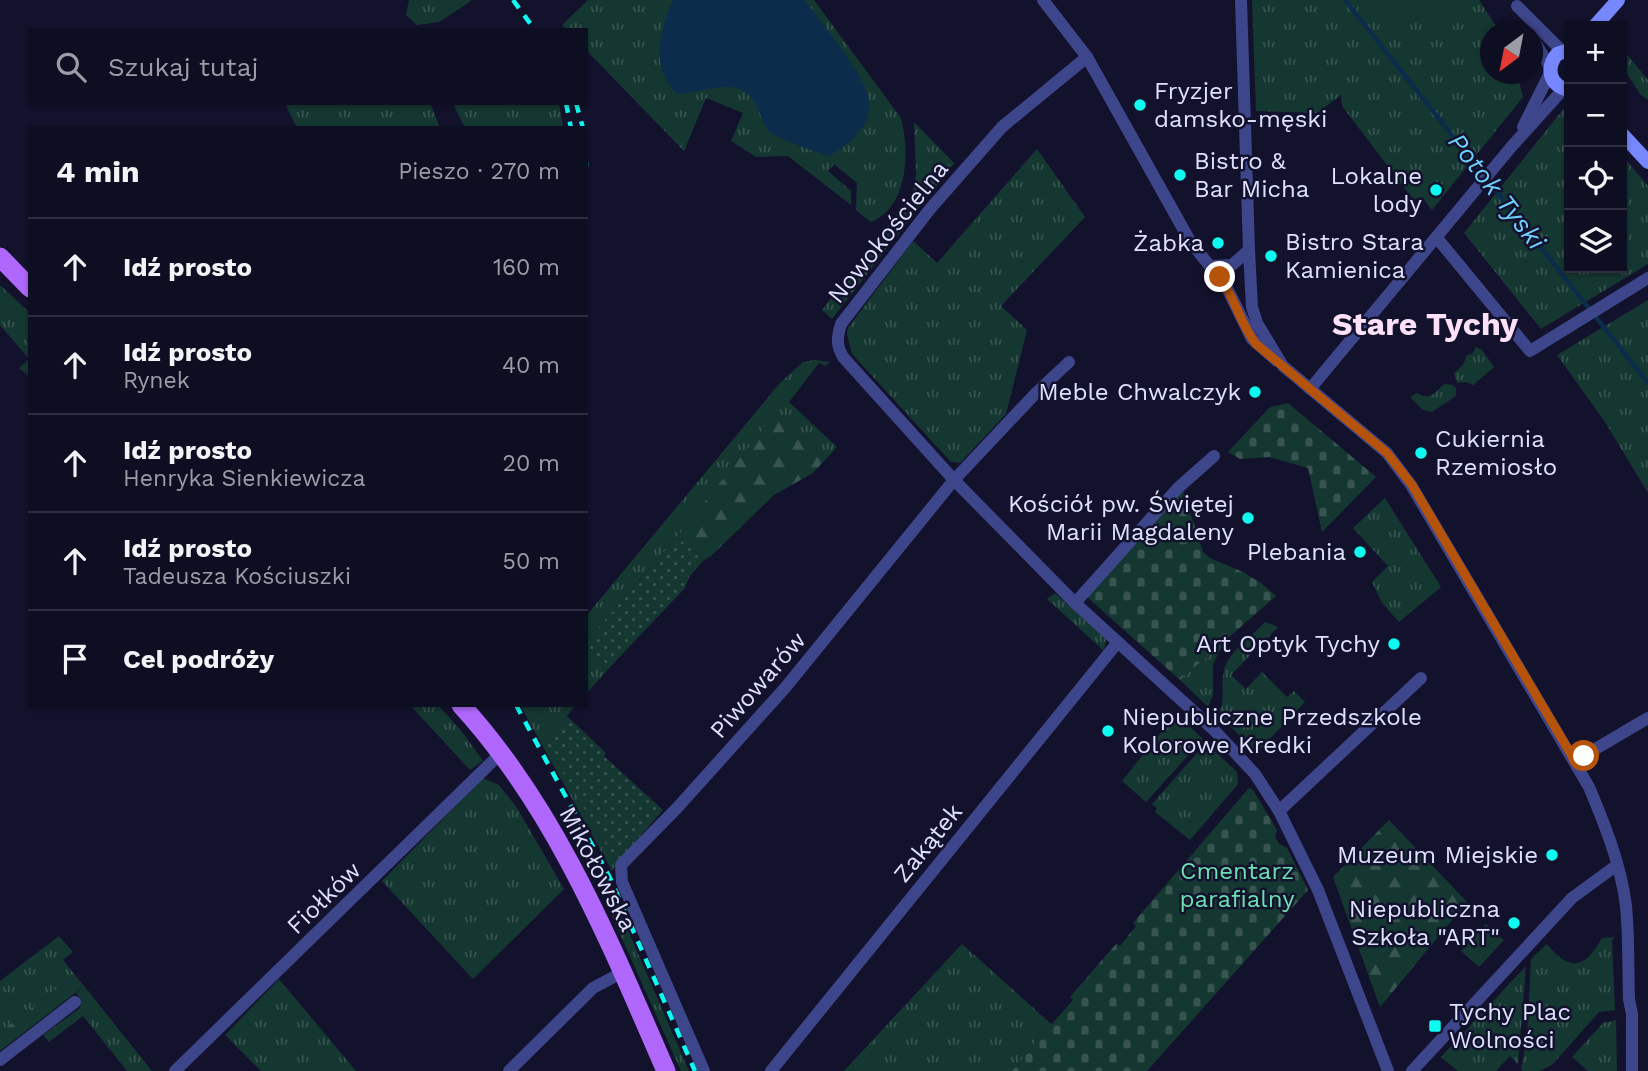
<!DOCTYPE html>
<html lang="pl">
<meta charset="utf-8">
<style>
body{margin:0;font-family:"Work Sans",sans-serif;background:#1c1c2f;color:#f1f3f6}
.controls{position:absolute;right:21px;top:21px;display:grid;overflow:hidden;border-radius:0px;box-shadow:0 2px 5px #0004}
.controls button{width:63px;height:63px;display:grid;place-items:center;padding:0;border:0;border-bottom:2px solid #2e2e40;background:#0e0e22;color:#f1f3f6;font:35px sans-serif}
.compass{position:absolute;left:1480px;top:21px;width:63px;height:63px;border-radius:50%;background:#0e0e22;box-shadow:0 2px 5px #0004;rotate:212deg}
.stop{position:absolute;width:21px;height:21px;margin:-16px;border:5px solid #b45309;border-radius:50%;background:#fff}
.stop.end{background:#b45309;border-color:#fff;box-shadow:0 2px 7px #0008}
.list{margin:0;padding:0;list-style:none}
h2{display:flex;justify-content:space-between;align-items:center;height:91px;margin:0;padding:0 28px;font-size:30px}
h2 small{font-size:23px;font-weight:400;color:#9b9ca5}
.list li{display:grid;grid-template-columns:46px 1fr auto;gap:21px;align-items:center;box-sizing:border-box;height:98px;padding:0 28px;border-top:2px solid #2e2e40}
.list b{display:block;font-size:26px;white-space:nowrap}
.list p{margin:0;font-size:23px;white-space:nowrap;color:#9b9ca5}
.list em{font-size:23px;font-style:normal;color:#9b9ca5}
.icon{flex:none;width:38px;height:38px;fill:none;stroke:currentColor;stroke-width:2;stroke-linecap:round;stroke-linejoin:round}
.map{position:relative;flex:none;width:1648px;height:1071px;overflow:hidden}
.search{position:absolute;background:#0e0e22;box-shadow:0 2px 5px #0004;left:28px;top:28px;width:560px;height:77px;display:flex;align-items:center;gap:18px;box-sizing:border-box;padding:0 24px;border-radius:0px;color:#9b9ca5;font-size:26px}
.panel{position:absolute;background:#0e0e22;box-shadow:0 2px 5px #0004;left:28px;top:126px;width:560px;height:581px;border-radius:0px}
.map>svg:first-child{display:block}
.grass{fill:url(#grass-tufts)}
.forest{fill:url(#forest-firs)}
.cemetery{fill:url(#cemetery-stones)}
.park{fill:#153731}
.garden{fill:url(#garden-dots)}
.water{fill:#0c2c4c}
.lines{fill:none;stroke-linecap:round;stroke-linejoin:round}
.stream{stroke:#0c2c4c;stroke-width:4.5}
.street{stroke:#3e468b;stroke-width:12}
.secondary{stroke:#7787fd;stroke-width:14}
.primary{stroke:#b068fc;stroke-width:19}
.rail{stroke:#0efbf1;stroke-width:4.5;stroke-dasharray:10 9;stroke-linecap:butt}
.route{stroke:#b45309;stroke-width:9}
.poi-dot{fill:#0efbf1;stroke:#13122d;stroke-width:2.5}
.labels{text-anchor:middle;stroke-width:5;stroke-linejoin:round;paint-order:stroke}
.poi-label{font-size:24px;fill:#dfe0fe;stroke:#13122d;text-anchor:end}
.street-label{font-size:24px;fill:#dfe0fe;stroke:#13122d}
.park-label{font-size:24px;fill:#6ae0b1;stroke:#13122d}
.water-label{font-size:26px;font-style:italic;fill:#6fcffd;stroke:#13122d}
.district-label{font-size:32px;font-weight:bold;fill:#fee1f8;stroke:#13122d}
</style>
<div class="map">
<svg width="1648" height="1071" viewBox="0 0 1648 1071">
<defs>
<pattern id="grass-tufts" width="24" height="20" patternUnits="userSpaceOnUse" patternTransform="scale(1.75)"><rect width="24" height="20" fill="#153731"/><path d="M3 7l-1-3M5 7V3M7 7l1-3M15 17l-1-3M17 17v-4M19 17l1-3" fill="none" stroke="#375450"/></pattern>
<pattern id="forest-firs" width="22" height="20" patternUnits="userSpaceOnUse" patternTransform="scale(1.75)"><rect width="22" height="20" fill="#153731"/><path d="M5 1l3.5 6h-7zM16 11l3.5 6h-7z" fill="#375450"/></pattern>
<pattern id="cemetery-stones" width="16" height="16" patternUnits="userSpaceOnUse" patternTransform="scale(1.75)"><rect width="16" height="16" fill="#153731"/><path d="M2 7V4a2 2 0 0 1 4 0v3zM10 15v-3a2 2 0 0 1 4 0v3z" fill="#375450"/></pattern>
<pattern id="garden-dots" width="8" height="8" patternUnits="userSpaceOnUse" patternTransform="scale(1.75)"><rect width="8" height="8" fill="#153731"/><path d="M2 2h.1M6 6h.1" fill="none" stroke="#375450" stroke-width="1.8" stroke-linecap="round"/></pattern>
</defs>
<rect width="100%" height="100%" fill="#13122d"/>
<g class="grass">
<path d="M409 0H470L471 1 439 22 417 25 406 15Z"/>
<path d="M588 0H814L901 118C910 152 908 207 871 222L856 210 857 183 834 164 828 171 851 191V205L788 156 756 157 731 141 743 113 706 98 684 151 586 50V30H566L562 25Z"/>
<path d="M1252 0H1479L1499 31 1490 32V74H1517L1523 97 1432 210 1422 197 1413 199 1342 106 1341 95 1317 113 1256 111Z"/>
<path d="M1625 52 1648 80V100L1640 94 1622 66Z"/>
<path d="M1569 102V268H1622V155L1648 186V264L1541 329 1464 233Z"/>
<path d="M285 103H430L440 128H297Z"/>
<path d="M453 103H559L563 128H465Z"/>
<path d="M914 122 954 163 832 319 822 310 912 195 916 175Z"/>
<path d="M1037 149 1085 217 1001 306 1027 330 1006 414 960 463 951 462 852 354 847 334 848 328 913 241 937 263Z"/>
<path d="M0 285 30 313V377L19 368 29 359 0 325Z"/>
<path d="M1648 300V493L1605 422 1557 355Z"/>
<path d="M1476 347 1482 350 1494 367 1473 385 1466 382 1457 383 1454 373 1463 365 1467 355 1472 354Z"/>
<path d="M815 360 830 362 825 366 819 363 789 402 837 447 826 459 776 413 682 531 586 642V616L780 383 803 362Z"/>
<path d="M1444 384 1453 385 1456 388V396L1432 412 1423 410 1410 397 1417 393C1430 401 1435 393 1444 384Z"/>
<path d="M1385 498 1441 587 1399 622 1382 603 1372 582 1388 566 1353 528Z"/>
<path d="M1055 593 1106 639 1104 651 1047 599Z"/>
<path d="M1265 622 1278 627 1231 675 1246 689 1262 672 1287 697 1294 691 1305 702 1257 752 1218 715C1227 700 1219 683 1225 667 1231 650 1253 635 1265 622Z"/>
<path d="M1224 642 1213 664V695L1208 707 1180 680Z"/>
<path d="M586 647 610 667 586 694Z"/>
<path d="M410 705H438L463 733 483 761 470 770Z"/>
<path d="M520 705H576L545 741 617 863 612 871Z"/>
<path d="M1176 714 1203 739 1146 802 1122 781Z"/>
<path d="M1206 743 1237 772 1238 784 1190 840 1155 812 1157 808 1152 804Z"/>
<path d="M483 778 499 785 517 808 564 889 473 979 382 881Z"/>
<path d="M610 889 689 1071H681L612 916 616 911 607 892Z"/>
<path d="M59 936 73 952 63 960 75 975 0 1032V981Z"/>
<path d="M1614 937 1612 941 1615 1010 1599 1012 1552 1065 1539 1071H1523L1521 1069 1527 1038 1531 959 1547 944C1569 972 1585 969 1602 938Z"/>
<path d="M962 944 1049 1022 1034 1039 1036 1042 1012 1071H844Z"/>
<path d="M1526 966 1518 1065 1510 1056 1496 1071H1458L1441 1057Z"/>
<path d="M279 979 356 1071H261L225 1035Z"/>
<path d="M84 986 152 1071H127L83 1016 49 1042 43 1035 80 1008 81 999 76 993Z"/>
<path d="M1616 1020 1617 1071H1588L1572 1057 1603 1023Z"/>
</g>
<g class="forest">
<path d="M776 412 826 459 813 473 774 495 711 556 704 560 677 537Z"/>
<path d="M1389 820 1467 902 1380 1007 1333 877Z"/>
<path d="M75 975 84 986 0 1051V1032Z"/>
</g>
<g class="cemetery">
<path d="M1288 403 1376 477 1322 532 1308 468 1269 457 1240 459 1228 452 1270 407Z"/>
<path d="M1183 490 1203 552 1210 558 1243 572 1261 583 1276 596 1180 680 1087 597Z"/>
<path d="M1249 788 1253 790 1277 830 1275 837 1279 844 1287 848 1308 890 1147 1071H1012L1036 1042 1034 1039 1047 1024 1049 1022 1052 1024 1073 1000 1070 997 1116 944 1120 946 1136 926 1133 923Z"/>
</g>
<g class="park">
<path d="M1375 0H1457L1452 31 1446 38C1434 33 1431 27 1422 21 1404 11 1390 19 1375 0Z"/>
<path d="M1486 924 1504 940 1479 967 1461 951Z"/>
</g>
<g class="garden">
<path d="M677 537 704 560 689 577 685 588 610 667 586 647V642Z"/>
<path d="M567 716 606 753 604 756 663 810 617 863 544 741Z"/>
</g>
<path class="water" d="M673 0H805C822 24 861 70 868 96 875 124 849 145 829 156 817 152 775 138 769 131 759 118 758 98 742 90 722 81 697 94 677 94 650 67 659 32 673 0Z"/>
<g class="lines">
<path class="stream" d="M1345 0 1648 383"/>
<g class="street">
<path d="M1043 0 1087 57 1190 241 1227 288 1252 339 1277 361"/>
<path d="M1241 0 1249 250 1252 307 1257 323 1283 366 1387 453 1411 485 1589 787C1605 825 1621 865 1626 906 1629 937 1628 969 1629 999L1632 1014V1071"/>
<path d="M1517 6 1562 51"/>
<path d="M1532 37 1550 67"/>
<path d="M1087 57 1002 127 930 209 841 324C837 337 836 345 843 357L954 480 1075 603 1214 730 1255 774 1279 811 1318 890 1388 1071"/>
<path d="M1523 127 1550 73"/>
<path d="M1437 238 1530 351 1648 278"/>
<path d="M1211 266 1232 265 1249 250"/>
<path d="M1310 389 1512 146 1559 94 1566 90"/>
<path d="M1075 603 1178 488 1214 456"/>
<path d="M1575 761 1648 718"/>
<path d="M1279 811 1421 678"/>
<path d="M0 1060 75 1002"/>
<path d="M175 1071 500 754"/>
<path d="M509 1071 593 988 623 972"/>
<path d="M704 1071 622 882 621 865 677 808 785 688 954 480 1036 393 1069 362"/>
<path d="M771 1071 1118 642"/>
<path d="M1412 1071 1572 898 1617 865"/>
</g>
<g class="secondary">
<path d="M1595 26 1618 0"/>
<path d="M1569 50 1557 54C1545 69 1550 86 1569 90"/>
<path d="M1622 134 1648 162"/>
</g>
<g class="primary">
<path d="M0 257 30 288"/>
<path d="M461 705C557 810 610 943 666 1071"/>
</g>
<g class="rail">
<path d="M513 0 535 30"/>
<path d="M566 103 571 128"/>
<path d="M576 103 583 128"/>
<path d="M586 162V167"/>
<path d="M516 705 610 878 695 1071"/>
</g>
</g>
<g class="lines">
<path class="route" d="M1220 277C1235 298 1240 324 1256 344L1387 453 1412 485 1575 761 1584 756"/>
</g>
<g class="poi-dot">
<circle cx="1140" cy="105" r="7"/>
<circle cx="1180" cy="175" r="7"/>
<circle cx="1436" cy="190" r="7"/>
<circle cx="1218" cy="243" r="7"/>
<circle cx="1271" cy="256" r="7"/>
<circle cx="1255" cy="392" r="7"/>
<circle cx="1421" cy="453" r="7"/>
<circle cx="1248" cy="518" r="7"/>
<circle cx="1360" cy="552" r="7"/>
<circle cx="1394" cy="644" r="7"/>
<circle cx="1108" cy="731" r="7"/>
<circle cx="1552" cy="855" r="7"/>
<circle cx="1514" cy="923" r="7"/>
<rect x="1428" y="1019" width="14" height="14" rx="3.5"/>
</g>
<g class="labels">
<g class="poi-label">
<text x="1154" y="99" text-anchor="start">Fryzjer<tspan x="1154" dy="28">damsko-męski</tspan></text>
<text x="1194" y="169" text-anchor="start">Bistro &amp;<tspan x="1194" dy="28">Bar Micha</tspan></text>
<text x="1422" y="184">Lokalne<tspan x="1422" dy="28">lody</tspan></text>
<text x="1285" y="250" text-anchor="start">Bistro Stara<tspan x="1285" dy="28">Kamienica</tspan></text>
<text x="1204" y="251">Żabka</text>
<text x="1241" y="400">Meble Chwalczyk</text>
<text x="1435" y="447" text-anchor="start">Cukiernia<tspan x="1435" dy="28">Rzemiosło</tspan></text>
<text x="1234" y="512">Kościół pw. Świętej<tspan x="1234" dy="28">Marii Magdaleny</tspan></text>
<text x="1346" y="560">Plebania</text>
<text x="1380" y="652">Art Optyk Tychy</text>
<text x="1122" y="725" text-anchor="start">Niepubliczne Przedszkole<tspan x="1122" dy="28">Kolorowe Kredki</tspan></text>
<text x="1538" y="863">Muzeum Miejskie</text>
<text x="1500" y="917">Niepubliczna<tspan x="1500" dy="28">Szkoła "ART"</tspan></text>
<text x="1449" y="1020" text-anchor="start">Tychy Plac<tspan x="1449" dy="28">Wolności</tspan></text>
</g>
<g class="street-label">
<text transform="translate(888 232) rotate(-51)" y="8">Nowokościelna</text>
<text transform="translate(758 685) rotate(-49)" y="8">Piwowarów</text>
<text transform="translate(928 843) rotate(-51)" y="8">Zakątek</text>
<text transform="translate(598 869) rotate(62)" y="8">Mikołowska</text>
<text transform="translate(324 898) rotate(-44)" y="8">Fiołków</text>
</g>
<g class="park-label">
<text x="1237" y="879">Cmentarz<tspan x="1237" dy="28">parafialny</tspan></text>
</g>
<g class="water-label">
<text transform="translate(1497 191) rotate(52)" y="9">Potok Tyski</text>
</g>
<g class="district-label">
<text x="1425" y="335">Stare Tychy</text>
</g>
</g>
</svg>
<div class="controls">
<button>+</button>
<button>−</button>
<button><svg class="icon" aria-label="locate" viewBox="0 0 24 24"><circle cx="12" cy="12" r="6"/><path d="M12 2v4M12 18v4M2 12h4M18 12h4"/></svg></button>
<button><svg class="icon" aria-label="layers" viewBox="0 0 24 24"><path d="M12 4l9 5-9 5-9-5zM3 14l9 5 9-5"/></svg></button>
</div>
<svg class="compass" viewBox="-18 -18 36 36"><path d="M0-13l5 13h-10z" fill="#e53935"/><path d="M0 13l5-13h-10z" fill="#9b9ca5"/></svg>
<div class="stop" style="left:1584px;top:756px"></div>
<div class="stop end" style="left:1220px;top:277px"></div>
<div class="search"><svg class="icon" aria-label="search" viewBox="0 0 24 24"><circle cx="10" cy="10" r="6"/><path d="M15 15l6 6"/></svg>Szukaj tutaj</div>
<section class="panel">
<h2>4 min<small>Pieszo · 270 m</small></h2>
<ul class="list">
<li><svg class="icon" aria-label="ahead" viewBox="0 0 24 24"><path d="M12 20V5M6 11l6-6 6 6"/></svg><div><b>Idź prosto</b></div><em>160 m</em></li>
<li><svg class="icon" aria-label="ahead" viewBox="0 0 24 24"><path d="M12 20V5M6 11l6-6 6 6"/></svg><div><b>Idź prosto</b><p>Rynek</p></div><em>40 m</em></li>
<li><svg class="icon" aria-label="ahead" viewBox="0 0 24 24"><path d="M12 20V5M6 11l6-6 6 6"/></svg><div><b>Idź prosto</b><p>Henryka Sienkiewicza</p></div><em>20 m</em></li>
<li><svg class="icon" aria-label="ahead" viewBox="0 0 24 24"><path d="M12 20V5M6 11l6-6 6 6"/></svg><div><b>Idź prosto</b><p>Tadeusza Kościuszki</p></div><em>50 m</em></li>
<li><svg class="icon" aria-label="arrive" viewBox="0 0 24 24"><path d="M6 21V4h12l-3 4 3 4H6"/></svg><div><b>Cel podróży</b></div></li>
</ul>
</section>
</div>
